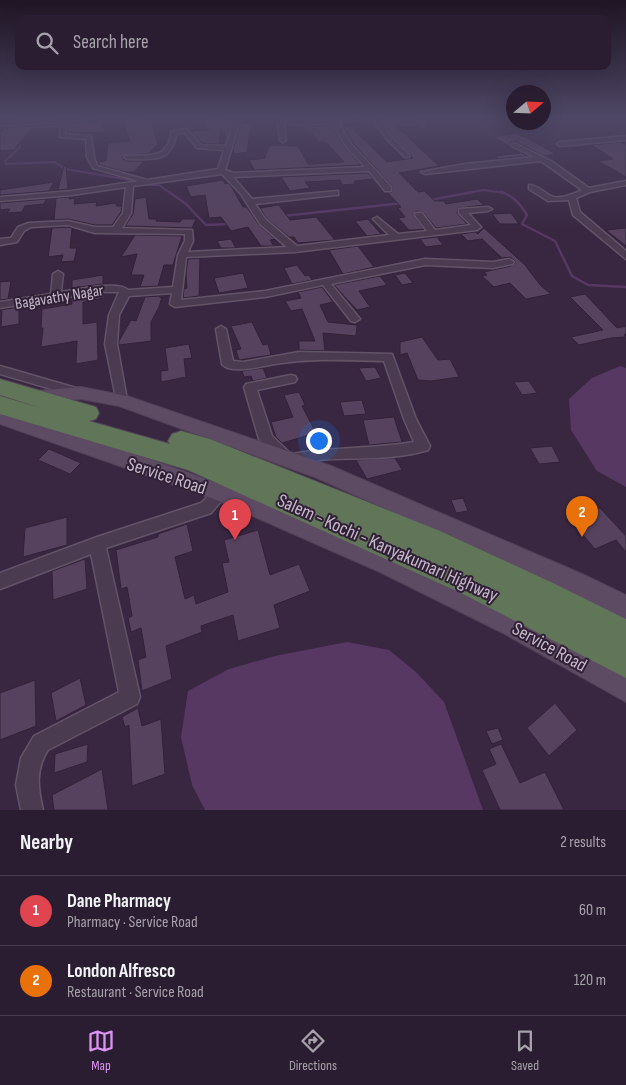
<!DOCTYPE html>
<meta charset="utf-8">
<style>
body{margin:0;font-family:"Sofia Sans Condensed",sans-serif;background:#372a3d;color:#f1f3f6}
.compass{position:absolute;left:506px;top:85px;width:45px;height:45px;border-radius:50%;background:#2b1d31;box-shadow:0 5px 20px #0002;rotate:71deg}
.you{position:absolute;left:318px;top:440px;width:18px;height:18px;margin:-12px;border:4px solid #fff;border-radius:50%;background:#1a73e8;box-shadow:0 0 0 8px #1a73e833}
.badge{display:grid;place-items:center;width:32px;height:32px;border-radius:50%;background:#db94f4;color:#fff;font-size:16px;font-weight:700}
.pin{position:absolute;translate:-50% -41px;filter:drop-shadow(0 1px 2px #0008)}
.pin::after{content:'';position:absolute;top:26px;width:18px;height:15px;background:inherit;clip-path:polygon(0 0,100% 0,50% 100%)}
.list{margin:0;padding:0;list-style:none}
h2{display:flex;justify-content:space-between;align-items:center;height:65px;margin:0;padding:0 20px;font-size:21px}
h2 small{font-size:16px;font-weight:400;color:#a6a2ab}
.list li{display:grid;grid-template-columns:32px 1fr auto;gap:15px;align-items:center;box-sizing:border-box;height:70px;padding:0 20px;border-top:1px solid #473b4d}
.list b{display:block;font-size:19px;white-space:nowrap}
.list p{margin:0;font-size:16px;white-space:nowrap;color:#a6a2ab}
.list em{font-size:16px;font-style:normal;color:#a6a2ab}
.icon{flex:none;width:28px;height:28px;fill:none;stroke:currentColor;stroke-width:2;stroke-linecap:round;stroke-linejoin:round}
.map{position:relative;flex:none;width:626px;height:810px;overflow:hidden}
.search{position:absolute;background:#2b1d31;box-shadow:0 5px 20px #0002;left:15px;right:15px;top:15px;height:55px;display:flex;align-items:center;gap:12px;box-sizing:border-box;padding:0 18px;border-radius:10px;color:#a6a2ab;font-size:19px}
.sheet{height:205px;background:#2b1d31}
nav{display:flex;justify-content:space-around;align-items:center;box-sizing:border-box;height:70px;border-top:1px solid #473b4d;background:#2b1d31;font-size:14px;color:#a6a2ab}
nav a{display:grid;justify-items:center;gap:2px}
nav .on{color:#db94f4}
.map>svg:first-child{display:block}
.water{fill:#563863}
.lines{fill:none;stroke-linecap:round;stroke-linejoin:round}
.stream-far1{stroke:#563863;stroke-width:2}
.stream{stroke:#563863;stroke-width:2.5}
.building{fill:#56425e;stroke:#322238}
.street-casing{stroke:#635368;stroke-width:3}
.secondary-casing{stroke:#514257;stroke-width:2}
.highway-casing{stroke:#534358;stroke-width:2}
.street{fill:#4b3b51;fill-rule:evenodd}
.secondary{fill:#5d4a63;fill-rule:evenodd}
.highway{fill:#617659;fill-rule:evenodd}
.labels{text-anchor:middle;stroke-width:4;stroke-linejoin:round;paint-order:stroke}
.street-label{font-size:16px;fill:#c6b8cb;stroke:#302036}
.near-street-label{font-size:19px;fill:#c6b8cb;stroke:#302036}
</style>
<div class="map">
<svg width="626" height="810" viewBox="0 0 626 810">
<rect width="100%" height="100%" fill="#392741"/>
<g class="water">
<path d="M620 366 626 368V487L597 471 571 430 569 399 592 378Z"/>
<path d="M347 642 389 650 417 673 444 702 483 810H205L192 785 181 737 188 691 229 669 275 656Z"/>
</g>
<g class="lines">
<g class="stream-far1">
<path d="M24 130 28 117"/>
<path d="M18 140 20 147 5 161 6 164 55 162 65 169 131 180 143 185H159L170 193"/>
<path d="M466 193 484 190 505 193"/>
</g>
<g class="stream">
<path d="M169 192 186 204 206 225 229 224"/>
<path d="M501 192C514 196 520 204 527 215L522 224 555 241 572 276 588 285 626 287"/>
<path d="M430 200 473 192"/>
<path d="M283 216 403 203"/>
</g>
</g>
<g class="building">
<path d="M122 117H150L158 144 150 153 123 156V159L127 161H144L134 172H125L100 165 98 162 106 161 108 143 130 141Z"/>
<path d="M228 117 231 123 227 138 221 128 219 144 202 143 191 131 209 130 202 119Z"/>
<path d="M380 117H410L418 127H397L439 166 399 173 418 192 424 191 435 201H444L446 204 477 199 484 205 458 208 457 213 467 224 436 228 423 212 416 211 414 216 424 229 415 230H409L398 218 405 217 398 208 401 207 388 193 392 192V186L353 143 343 127 350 126 387 162 413 158 391 135Z"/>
<path d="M101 120 105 133 67 132 68 123Z"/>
<path d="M255 122 250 132 247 152 235 154 233 150 241 123Z"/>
<path d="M58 124V128L31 129 14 150 0 151V131H3L4 128Z"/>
<path d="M331 125 345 147 361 165 254 170 249 160 265 158 269 145 298 146 308 164 344 162 326 142H319L306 127Z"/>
<path d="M516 133 527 138 556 154 544 156 515 141 510 143V146L527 156 499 159 495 156 520 153 493 137Z"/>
<path d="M620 142 626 145V177L598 161 613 159 592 145Z"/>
<path d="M64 166H66L68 189 58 190Z"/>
<path d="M368 173 373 179 354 181 355 184 342 185 340 180 305 182 310 188 290 191 281 177Z"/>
<path d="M223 180 225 184 228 183 231 186 243 207H247L259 225 275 239 270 240 274 246H261L248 227 231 231 221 217 209 218 205 195 191 197 186 186Z"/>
<path d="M54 182 49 191 0 195V190Z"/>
<path d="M69 197V199L75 198 74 204 97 202 96 206 115 203 117 206H122L121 212 112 225H95L68 219 54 220 56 198Z"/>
<path d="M146 197 149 219H157L156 221 180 222 182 219H196L192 228 125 226 133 214 135 199Z"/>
<path d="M46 199 44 204 25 206 22 212 7 213 10 209 0 210V203Z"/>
<path d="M279 205 290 220 316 217 335 240 298 243 294 237H289L267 219 260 208Z"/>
<path d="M511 213 519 224H500L492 214Z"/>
<path d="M368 219 381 234 367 236 355 221Z"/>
<path d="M68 227 74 229H72L70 248H77L74 261 61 262 63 255 48 257 52 228Z"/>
<path d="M484 228 525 265 541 286 551 294 526 299 510 283 494 287 482 276 487 275 484 272 511 266 516 262 510 257 502 258 482 239 468 241 461 234 475 232 478 234Z"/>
<path d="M626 228V246L606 230Z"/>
<path d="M135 235 182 236 173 265H164L158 286 140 287 144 275H131L137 254 121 257Z"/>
<path d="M437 237 443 245 426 247 420 239Z"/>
<path d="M231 239 236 248H221L217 241Z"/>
<path d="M358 246 374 267 343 274 329 250Z"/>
<path d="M200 258 199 296 183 298 184 289 187 288 186 273 188 259Z"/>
<path d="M297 265 305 276 309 275 312 280 292 284 284 268Z"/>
<path d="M243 273 248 288 219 293 214 278Z"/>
<path d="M405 273 413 283 402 285 395 275Z"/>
<path d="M103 275V284L72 288V280Z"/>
<path d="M380 276 387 285 359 291 370 307 357 310 334 285Z"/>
<path d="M11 281 8 299 0 300V282Z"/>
<path d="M322 287 333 302 320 305 328 322 357 325 356 336 323 333 325 351 299 350V341H315L302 309 291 311 285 301 301 298 298 292Z"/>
<path d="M104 294V298L83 302V324L97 322 98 360 76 364 77 341 41 347 43 328H41L42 309 72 304V298Z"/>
<path d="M585 294 617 328 626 326V334L624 335 626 337 611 338 579 345 571 337 603 330 570 297Z"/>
<path d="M160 296V298L162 297 159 307 151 322V341L119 345V341L131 320 136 321 145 297Z"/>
<path d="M19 307V324L1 327 2 311 0 310Z"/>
<path d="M252 322 263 345 268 344 271 355 239 360 236 350 241 349 231 326Z"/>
<path d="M422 337 438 360 450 359 459 377 431 381 418 380 407 353 400 355V342Z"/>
<path d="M189 344 192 358 184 359 186 377 161 382V371L168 370 165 348Z"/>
<path d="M375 367 381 378 366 381 359 368Z"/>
<path d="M263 368 267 378 253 381 251 376 244 377 242 371Z"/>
<path d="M529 381 537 393 522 395 514 382Z"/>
<path d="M299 392 305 405 302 406 316 433 282 443 276 437 271 422 293 417 284 395Z"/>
<path d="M362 400 366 414 344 416 340 402Z"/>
<path d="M394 417 402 442 369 445 363 420Z"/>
<path d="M552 446 560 462 539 464 530 448Z"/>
<path d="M49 449 81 463 70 474 38 460Z"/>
<path d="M395 458 402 470 367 479 356 460Z"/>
<path d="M463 498 468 511 456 513 451 500Z"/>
<path d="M600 508 626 536V552L616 540 595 549 566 515 578 510 583 515Z"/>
<path d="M67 517V545L23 557 25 528Z"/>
<path d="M187 524 193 551 175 557 185 599 194 595 196 604 228 592 222 563 229 562 224 540 258 530 270 575 299 564 310 591 274 605 280 628 238 641 233 615 201 626 202 632 166 646 172 679 142 691 138 660 146 657 141 628 131 632 128 618 132 616 127 587 121 589 116 550 158 537V534Z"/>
<path d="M85 559 87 589 53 600 52 571Z"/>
<path d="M80 678 86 705 56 721 51 693Z"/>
<path d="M35 680 36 726 0 740V693Z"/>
<path d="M555 703 577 730 549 756 527 728Z"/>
<path d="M138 708 142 726 161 719 165 774 132 786 129 725 125 727 122 717Z"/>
<path d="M498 728 503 740 492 744 486 731Z"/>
<path d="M88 744 87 762 54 773 55 754Z"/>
<path d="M501 744 520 783 545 772 564 810H500L482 770 496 764 489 749Z"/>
<path d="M102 769 108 810H54L52 795Z"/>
</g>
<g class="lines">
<g class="street-casing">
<g id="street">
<path d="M85 117H109L66 121 65 134 91 136 94 157 97 166 147 180 218 169 224 150 197 148 185 133 176 134C172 164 150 159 127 159L124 157 125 156 152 155 162 152 169 143 171 132 187 129 201 145 226 146 235 117H241L225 170 234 173 365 167 346 146 332 123 305 125 284 123 286 140 283 142 280 140 278 121 281 119 305 121 378 117 390 136 409 155V157H405L386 138 372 118 338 122 351 144 391 187V191H385L369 171 233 177 252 199 338 191V195H335L255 204 266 220 297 246 389 235 373 219 377 217 398 234 427 231 415 215 416 213H422L435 230 471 225 459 213V209L488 207 492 209 488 211 468 213 481 227 477 230 295 252 186 257 181 300 265 291 425 259 493 262 509 259 514 262 512 264 493 268 425 265 331 284 360 319 355 322 351 321 323 285 265 297 175 307 170 304 172 293 129 296 119 315 117 344 127 400 125 403H117L105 344 109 315 119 292H99L0 308V302L51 294 53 274 58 271 63 274 61 292C75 290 119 280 128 290L173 287 178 255 185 241V234L95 233 68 225 31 227 24 231 17 242 0 245V239L11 238 18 227 29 223 68 221 95 227H113L123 213 126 187 72 195 0 201V197L72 191 139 181 93 168 87 157 86 139 60 137V122L0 126V122ZM222 174 241 194 260 224 287 247 188 252 193 241 192 230 122 228 131 213 133 186Z"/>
<path d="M412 117H418L424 126H420Z"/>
<path d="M626 136V140L560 146 557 144 560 142Z"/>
<path d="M514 143 551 161 589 188 626 181V185L590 192 576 198 580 212 626 251V259L573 215 569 200 548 201 529 189V185C538 185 543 192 551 196 560 200 573 194 582 190L541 161 425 174 421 172 465 164 534 157 512 146 511 145Z"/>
<path d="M221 326 226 329 233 361 243 362 299 352 392 354 416 419 430 446 428 450C392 461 354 457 318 460 307 462 294 467 283 464L259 439 244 387 246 384 291 375 295 376 297 379 295 382 257 390 272 436 291 454C332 447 373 449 414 442L404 419 384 361C347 360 311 358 275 364 262 366 231 375 222 364L216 329Z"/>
<path d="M0 366 83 390 85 393 79 397 0 374Z"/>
<path d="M221 487 226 489 228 493 211 513 106 548 140 697 137 704 48 750C35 770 38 788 43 810H21L16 785 21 758 34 736 119 692 91 554 0 589V573L97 537 201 503 216 489Z"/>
</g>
</g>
<g class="secondary-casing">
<g id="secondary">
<path d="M81 387 127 396 331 466 582 574 626 595V620L566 590 317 478 119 406 81 399 35 403 29 401 26 397 29 393 35 391Z"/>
<path d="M0 410C178 465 354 530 520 615 556 633 591 655 626 674V702L503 633 380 572 214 499 0 424Z"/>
</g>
</g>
<g class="highway-casing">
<path id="highway" d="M0 379 96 407 99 413 96 419 89 421 170 444 168 441 172 434 181 431 210 439 440 531 553 583 626 619V678L461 593 188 470 0 414V396L44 409 0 395Z"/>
</g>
<use href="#street" class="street"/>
<use href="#secondary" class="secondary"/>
<use href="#highway" class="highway"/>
</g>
<linearGradient id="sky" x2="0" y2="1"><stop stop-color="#1f1524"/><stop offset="0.51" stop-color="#4e4765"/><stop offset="1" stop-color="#4e4765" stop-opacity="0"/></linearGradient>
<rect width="626" height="230" fill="url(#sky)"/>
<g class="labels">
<g class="street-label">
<text transform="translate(59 296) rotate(-9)" y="6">Bagavathy Nagar</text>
</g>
<g class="near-street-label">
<text transform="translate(167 475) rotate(18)" y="7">Service Road</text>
<text transform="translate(388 547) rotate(24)" y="7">Salem - Kochi - Kanyakumari Highway</text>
<text transform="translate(550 646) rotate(29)" y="7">Service Road</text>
</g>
</g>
</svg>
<svg class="compass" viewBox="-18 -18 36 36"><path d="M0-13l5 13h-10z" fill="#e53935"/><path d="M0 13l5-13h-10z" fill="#a6a2ab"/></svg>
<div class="you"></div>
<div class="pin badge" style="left:235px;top:540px;background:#e0444e">1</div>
<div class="pin badge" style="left:582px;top:537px;background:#e8710a">2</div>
<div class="search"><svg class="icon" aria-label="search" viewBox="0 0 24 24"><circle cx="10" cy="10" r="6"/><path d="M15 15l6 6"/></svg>Search here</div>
</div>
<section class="sheet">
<h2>Nearby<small>2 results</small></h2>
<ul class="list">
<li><span class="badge" style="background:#e0444e">1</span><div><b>Dane Pharmacy</b><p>Pharmacy · Service Road</p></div><em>60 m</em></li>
<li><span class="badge" style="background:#e8710a">2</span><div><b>London Alfresco</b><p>Restaurant · Service Road</p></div><em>120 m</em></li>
</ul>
</section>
<nav>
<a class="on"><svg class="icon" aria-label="map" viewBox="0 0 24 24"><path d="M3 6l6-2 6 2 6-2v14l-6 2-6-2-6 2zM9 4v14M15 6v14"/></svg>Map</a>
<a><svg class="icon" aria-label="directions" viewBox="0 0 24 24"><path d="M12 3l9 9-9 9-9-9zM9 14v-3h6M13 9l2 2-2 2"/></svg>Directions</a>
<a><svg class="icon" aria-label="saved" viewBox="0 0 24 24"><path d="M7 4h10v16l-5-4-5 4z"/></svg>Saved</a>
</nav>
